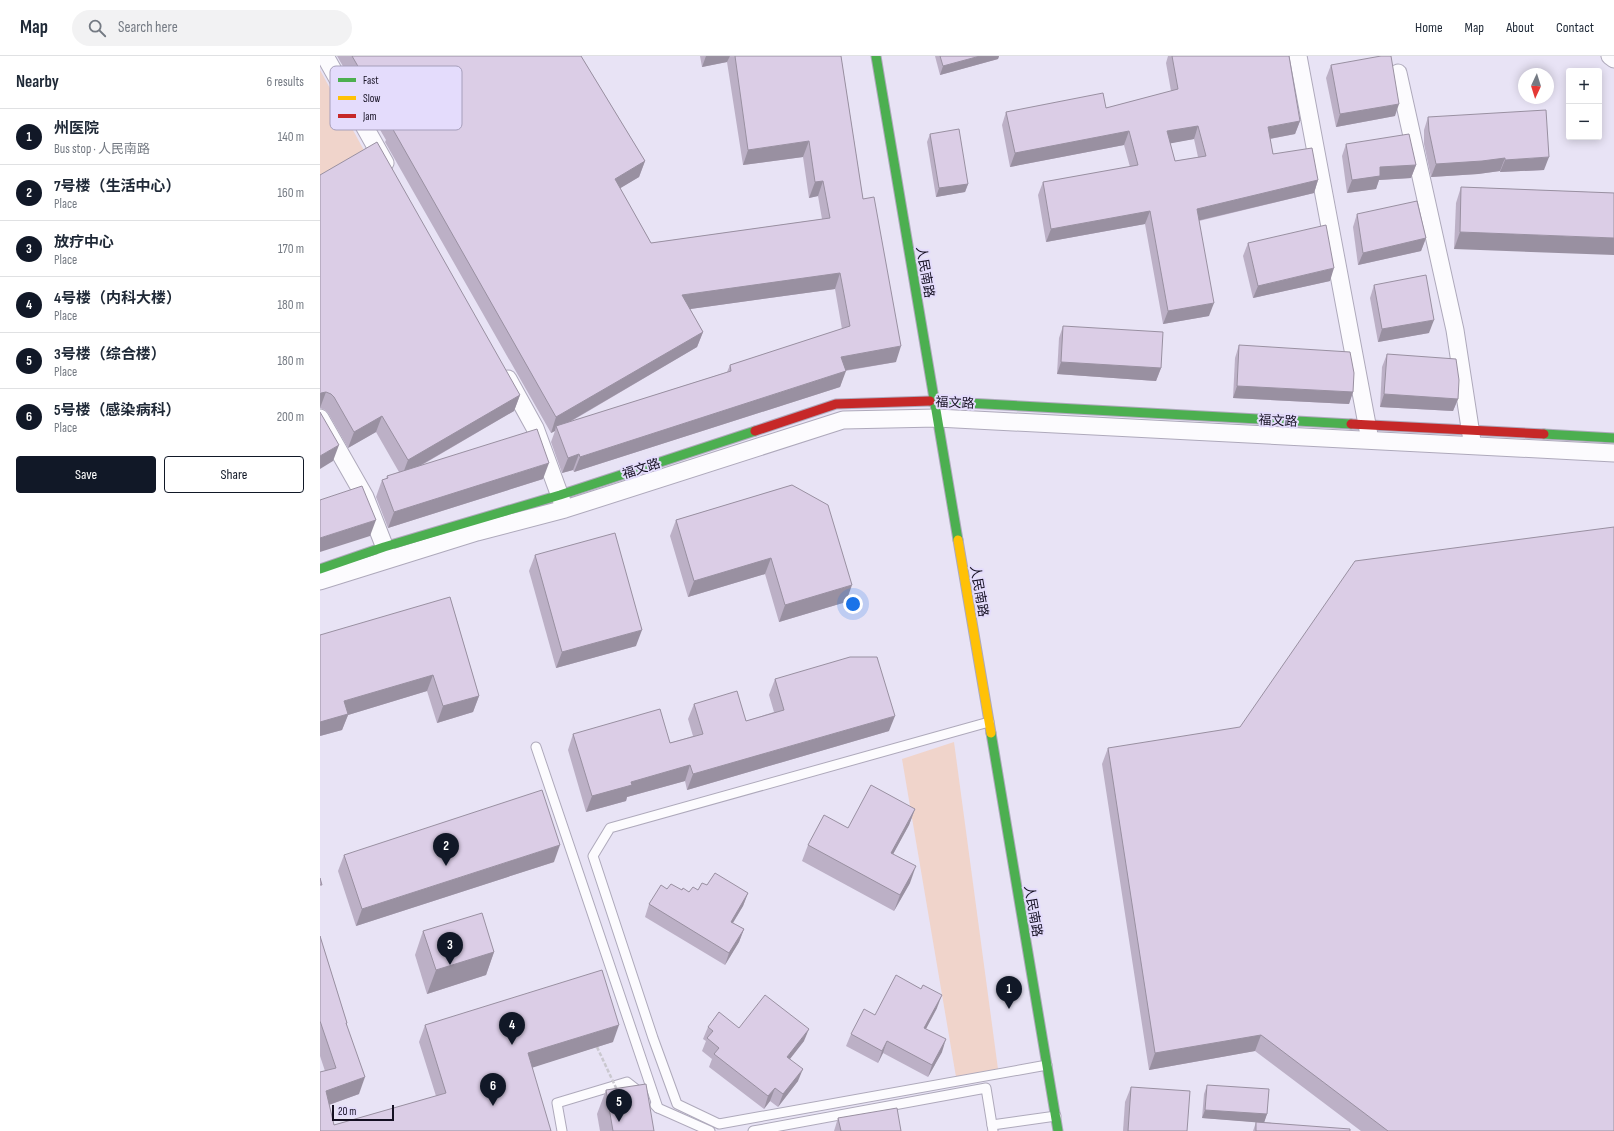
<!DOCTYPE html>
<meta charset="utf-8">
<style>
body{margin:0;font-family:"Sofia Sans Condensed","Noto Sans SC",sans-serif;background:#f2f2f3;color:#1f2937}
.controls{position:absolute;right:12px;top:12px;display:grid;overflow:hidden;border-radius:4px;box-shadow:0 2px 10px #0003}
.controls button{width:36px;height:36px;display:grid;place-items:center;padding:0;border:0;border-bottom:1px solid #e0e1e3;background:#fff;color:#1f2937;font:20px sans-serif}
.compass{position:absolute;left:1198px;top:12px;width:36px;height:36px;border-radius:50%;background:#fff;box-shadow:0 2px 10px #0003;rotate:184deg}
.scale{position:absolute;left:12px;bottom:10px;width:62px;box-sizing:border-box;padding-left:4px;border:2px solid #151022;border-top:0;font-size:11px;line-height:14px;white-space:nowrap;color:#151022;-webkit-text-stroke:3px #e4dcfc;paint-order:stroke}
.you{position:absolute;left:533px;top:548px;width:14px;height:14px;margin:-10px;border:3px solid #fff;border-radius:50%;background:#1a73e8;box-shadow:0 0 0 6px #1a73e833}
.badge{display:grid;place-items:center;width:26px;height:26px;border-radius:50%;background:#111827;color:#fff;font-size:13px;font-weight:700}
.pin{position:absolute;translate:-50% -33px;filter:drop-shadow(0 1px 2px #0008)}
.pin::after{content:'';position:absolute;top:21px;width:14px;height:12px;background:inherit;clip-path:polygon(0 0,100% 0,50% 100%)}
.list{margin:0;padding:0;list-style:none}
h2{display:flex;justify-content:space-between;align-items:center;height:52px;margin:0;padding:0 16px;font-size:17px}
h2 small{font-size:13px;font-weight:400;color:#747a83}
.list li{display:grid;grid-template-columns:26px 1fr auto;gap:12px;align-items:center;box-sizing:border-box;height:56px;padding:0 16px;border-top:1px solid #e0e1e3}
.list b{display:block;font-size:15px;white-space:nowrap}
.list p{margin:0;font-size:13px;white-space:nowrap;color:#747a83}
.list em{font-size:13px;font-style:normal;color:#747a83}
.actions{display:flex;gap:8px;padding:12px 16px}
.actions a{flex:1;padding:9px 0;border:1px solid #111827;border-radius:4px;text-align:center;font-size:14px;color:#111827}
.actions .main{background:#111827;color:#fff}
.icon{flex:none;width:22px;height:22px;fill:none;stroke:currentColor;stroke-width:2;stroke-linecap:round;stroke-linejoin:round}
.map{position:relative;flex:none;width:1294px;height:1075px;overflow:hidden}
header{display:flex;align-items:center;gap:24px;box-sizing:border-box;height:56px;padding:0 20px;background:#fff;border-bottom:1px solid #e0e1e3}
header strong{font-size:19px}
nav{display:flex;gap:22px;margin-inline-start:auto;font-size:14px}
.search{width:280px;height:36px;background:#f2f2f3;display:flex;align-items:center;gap:10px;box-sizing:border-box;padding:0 14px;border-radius:22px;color:#747a83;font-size:15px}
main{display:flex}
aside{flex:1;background:#fff}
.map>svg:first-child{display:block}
.green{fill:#f0d4cb}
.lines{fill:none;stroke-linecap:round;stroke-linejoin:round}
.lane-casing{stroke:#aea9bb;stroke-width:11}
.street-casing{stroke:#aea9bb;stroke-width:19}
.fast-casing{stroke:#aea9bb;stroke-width:11}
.slow-casing{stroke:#aea9bb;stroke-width:11}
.jam-casing{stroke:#aea9bb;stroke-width:11}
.lane{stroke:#fcfbfe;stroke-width:9}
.street{stroke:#fcfbfe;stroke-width:17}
.fast{stroke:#4caf50;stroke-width:9}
.slow{stroke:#ffc107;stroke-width:9}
.jam{stroke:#c62828;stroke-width:9}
.path-bridge{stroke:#cac8cf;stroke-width:2.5;stroke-dasharray:4 2;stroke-linecap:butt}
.wall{fill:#bcb0c6;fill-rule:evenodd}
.shaded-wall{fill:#9990a1}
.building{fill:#dbcde6;stroke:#9990a1;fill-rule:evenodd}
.labels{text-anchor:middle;stroke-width:4;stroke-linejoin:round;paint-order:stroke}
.street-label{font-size:13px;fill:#151022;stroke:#e4dcfc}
.key{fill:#e4dcfc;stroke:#a69fbb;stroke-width:1}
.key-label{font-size:11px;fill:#151022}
</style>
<header>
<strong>Map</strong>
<div class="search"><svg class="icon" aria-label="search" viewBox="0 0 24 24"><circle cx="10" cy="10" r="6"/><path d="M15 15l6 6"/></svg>Search here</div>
<nav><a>Home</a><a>Map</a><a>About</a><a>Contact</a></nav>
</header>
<main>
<aside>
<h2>Nearby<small>6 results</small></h2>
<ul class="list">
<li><span class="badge">1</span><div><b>州医院</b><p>Bus stop · 人民南路</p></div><em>140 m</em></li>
<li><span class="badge">2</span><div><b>7号楼（生活中心）</b><p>Place</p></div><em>160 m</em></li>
<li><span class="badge">3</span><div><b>放疗中心</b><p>Place</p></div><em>170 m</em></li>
<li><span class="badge">4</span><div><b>4号楼（内科大楼）</b><p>Place</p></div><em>180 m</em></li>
<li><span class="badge">5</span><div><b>3号楼（综合楼）</b><p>Place</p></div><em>180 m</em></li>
<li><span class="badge">6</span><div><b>5号楼（感染病科）</b><p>Place</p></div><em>200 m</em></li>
</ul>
<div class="actions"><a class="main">Save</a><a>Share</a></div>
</aside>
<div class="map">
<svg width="1294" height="1075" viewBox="0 0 1294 1075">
<rect width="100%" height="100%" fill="#e8e3f5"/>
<g class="green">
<path d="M0 14 46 98 0 124Z"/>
<path d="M634 686 678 1013 636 1021 582 703Z"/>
</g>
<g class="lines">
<g class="lane-casing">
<g id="lane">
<path d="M669 666 290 772 273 800 333 982 357 1048 399 1068 727 1009"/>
<path d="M216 691 338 1052"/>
<path d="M335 1049 338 1052 390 1075"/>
<path d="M672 1069 736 1060"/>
<path d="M242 1075 237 1047 307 1026 321 1037"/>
<path d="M433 1075 666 1032 673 1075"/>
</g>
</g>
<g class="street-casing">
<g id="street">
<path d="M5 0 65 107"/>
<path d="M978 0 1049 379"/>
<path d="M1290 0 1294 3"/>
<path d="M1078 17 1135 274 1152 385"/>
<path d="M188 323 215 372 244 451"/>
<path d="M0 362 45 441 69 502"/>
<path d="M0 525 157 476 245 453 523 364 617 362 1294 397"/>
</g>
</g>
<g class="fast-casing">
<g id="fast">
<path d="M556 0 638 484"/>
<path d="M610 345 1031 368"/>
<path d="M1224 378 1294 382"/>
<path d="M0 513 64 491 240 439 435 375"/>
<path d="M671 677 738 1075"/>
</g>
</g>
<g class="slow-casing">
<path id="slow" d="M638 484 671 677"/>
</g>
<g class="jam-casing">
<g id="jam">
<path d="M1031 368 1224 378"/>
<path d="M435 375 516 348 610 345"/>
</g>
</g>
<use href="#lane" class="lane"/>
<use href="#street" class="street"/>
<use href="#fast" class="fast"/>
<use href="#slow" class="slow"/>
<use href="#jam" class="jam"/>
<path class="path-bridge" d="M277 991 297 1034"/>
</g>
<g class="wall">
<path d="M17 0H261L325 105 319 121 300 132 331 187 502 163 498 140 489 142 483 101 423 109 407 6 382 11 380 0H521L543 143 576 306 525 315 520 331 254 416 253 414 242 417 231 386 235 375 231 377 65 86 66 84ZM515 233 522 273 410 309 407 316 250 366 377 291 383 276 370 253Z"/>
<path d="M615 0H679L678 3 620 19Z"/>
<path d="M848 0H969L980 65 975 78 950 83 953 98 998 124 994 137 879 165 889 260 843 268 825 168 726 186 718 139 723 126 810 111 804 89 690 111 682 69 686 56 786 52 851 35 846 7ZM874 83 878 101 855 105 850 87Z"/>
<path d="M1011 9 1075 60 1016 71 1006 22Z"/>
<path d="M1108 61 1224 114 1180 116V115L1158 118 1111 121 1104 88V74Z"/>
<path d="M610 78 648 128 645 136 616 141 607 86Z"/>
<path d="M1026 88 1096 109 1091 122 1059 124 1056 133 1027 137 1022 100Z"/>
<path d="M0 119 200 339 194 355 102 409 223 423 68 472 56 441 62 424 66 423 67 420 79 416 56 376 28 392 8 357 5 354 0 352Z"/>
<path d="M1141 131 1294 137 1134 193 1136 147Z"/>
<path d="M1037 158 1106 182 1101 195 1038 209 1033 171Z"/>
<path d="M928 187 1010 225 933 242 923 200Z"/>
<path d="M1054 229 1109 277 1058 286 1050 242Z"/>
<path d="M743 270 841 312 836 325 737 318 739 282Z"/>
<path d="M919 289 1033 336 1029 348 913 342 915 302Z"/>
<path d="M1067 298 1138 343 1133 355 1060 351 1062 311Z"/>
<path d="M472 429 526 546 459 566 445 518 368 541 350 480 356 464Z"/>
<path d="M215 499 316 590 236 612 209 515Z"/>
<path d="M130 541 159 640 153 656 117 667 107 635 28 659 22 674 0 680Z"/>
<path d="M455 623 569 675 367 734 365 725 307 741 306 745 266 756 248 694 253 678 350 687 373 680 368 663 374 648 426 665 454 656 449 639Z"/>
<path d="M788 692 1294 1075H1041L935 995 829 1014 782 708Z"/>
<path d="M595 753 589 769 573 798 590 827 574 855 482 805 488 789 528 772Z"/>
<path d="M24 799 234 806 36 870 18 815Z"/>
<path d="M387 829 428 837 423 850 413 867 424 873 419 886 405 909 325 861 329 848 347 833 362 834 369 836 378 834Z"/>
<path d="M103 875 174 896 166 919 107 938 95 899Z"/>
<path d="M0 880 27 967V969L39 1038 9 1049 14 1069 116 1040 99 986 105 969 293 986 212 1011 0 1075 5 1015 0 1000Z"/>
<path d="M617 952 606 973 622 996 608 1021 563 997 558 1007 526 990 531 978 555 959Z"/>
<path d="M388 971 419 972 484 985 470 1003 478 1025 458 1051 450 1045 444 1053 389 1011 392 1003 382 995 386 985 383 983Z"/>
<path d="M887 1029 947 1058 944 1066 1030 1075H933L936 1066 882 1062 884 1038Z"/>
<path d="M811 1031 867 1075H803L805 1046Z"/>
<path d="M286 1034 334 1075H280L277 1058Z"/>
<path d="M518 1062 581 1075H514Z"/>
</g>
<g class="shaded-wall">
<path d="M386 0H410L407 6 382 11Z"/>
<path d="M660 0H679L678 3 620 19 623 10Z"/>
<path d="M1079 48 1075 60 1016 71 1020 58Z"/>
<path d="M980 65 975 78 944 84 948 71Z"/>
<path d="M878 70 874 83 842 89 847 75Z"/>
<path d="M809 75 804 89 690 111 695 97Z"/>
<path d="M489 85 483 101 423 109 428 94Z"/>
<path d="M1229 101 1224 114 1180 116 1185 104Z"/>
<path d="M1185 102 1180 115 1158 118 1111 121 1116 108Z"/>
<path d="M325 105 319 121 289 139 295 123Z"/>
<path d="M1096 109 1091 122 1059 124 1056 133 1027 137 1032 124 1060 111Z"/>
<path d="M998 124 994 137 872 166 877 153Z"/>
<path d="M503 125 498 140 489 142 495 126Z"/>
<path d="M648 128 645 136 616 141 619 132Z"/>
<path d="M830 155 825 168 726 186 731 173Z"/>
<path d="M1140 176 1294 182V199L1134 193Z"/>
<path d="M1106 182 1101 195 1038 209 1043 197Z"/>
<path d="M1014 212 1010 225 933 242 938 230Z"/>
<path d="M520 217 515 233 356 255 362 239Z"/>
<path d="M894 247 889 260 843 268 848 255Z"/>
<path d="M1114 264 1109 277 1058 286 1062 273Z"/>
<path d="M383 276 377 291 237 373 236 370 235 375 231 377 236 361Z"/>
<path d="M581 290 576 306 515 316 521 301Z"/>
<path d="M741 306 841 312 836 325 737 318Z"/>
<path d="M526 315 520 331 254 416 260 401Z"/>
<path d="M917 330 1033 336 1029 348 913 342Z"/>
<path d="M6 336 0 352V338L1 337Z"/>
<path d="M1064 338 1138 343 1133 355 1060 351Z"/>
<path d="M200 339 194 355 82 420 88 404Z"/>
<path d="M62 360 56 376 28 392 34 376Z"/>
<path d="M19 389 13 405 0 413V400Z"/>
<path d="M259 398 253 414 242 417 248 402Z"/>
<path d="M229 407 223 423 68 472 74 456Z"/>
<path d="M56 464 50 480 0 496V482Z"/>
<path d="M451 502 445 518 368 541 374 525Z"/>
<path d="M532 529 526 546 459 566 465 549Z"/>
<path d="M322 574 316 590 236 612 242 596Z"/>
<path d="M113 619 107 635 28 659 22 674 0 680V666L24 645Z"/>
<path d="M159 640 153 656 117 667 123 650Z"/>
<path d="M575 660 569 675 367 734 373 718Z"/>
<path d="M370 709 365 725 307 741 306 745 266 756 272 740 311 726Z"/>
<path d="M595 753 589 769 565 813 571 797Z"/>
<path d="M240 789 234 806 36 870 42 853Z"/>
<path d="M596 810 590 827 574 855 580 839Z"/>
<path d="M428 837 423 850 406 878 411 866Z"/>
<path d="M424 873 419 886 405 909 409 897Z"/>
<path d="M174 896 166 919 107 938 116 914Z"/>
<path d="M622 939 617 952 600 984 604 972Z"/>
<path d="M299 969 293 986 202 1015 208 997Z"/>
<path d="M489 973 484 985 462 1013 467 1001Z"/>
<path d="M941 979 935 995 829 1014 835 997Z"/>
<path d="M626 983 622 996 608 1021 612 1009Z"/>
<path d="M567 985 563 997 558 1007 562 995Z"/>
<path d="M483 1013 478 1025 458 1051 463 1038Z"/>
<path d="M45 1021 39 1038 0 1052 6 1035Z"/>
<path d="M455 1032 450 1045 444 1053 448 1040Z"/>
<path d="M885 1054 947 1058 944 1067 882 1062Z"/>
</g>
<g class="building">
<path d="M32 0H261L325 105 295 123 331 187 510 162 503 125 495 126 489 85 428 94 415 0H521L543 143 554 141 581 290 521 301 526 315 260 401 259 398 248 402 236 370 411 315 410 309 530 270 520 217 362 239 383 276 236 361 71 70 72 69Z"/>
<path d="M620 0H660L623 10Z"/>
<path d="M852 0H969L980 65 948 71 953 98 992 92 998 124 877 153 894 247 848 255 830 155 731 173 723 126 818 109 809 75 695 97 686 56 783 37 786 52 858 33ZM878 70 886 100 855 105 847 75Z"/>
<path d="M1061 0H1071L1079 48 1020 58 1011 9Z"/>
<path d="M1226 54 1229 101 1185 104V102L1162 105 1116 108 1109 75 1108 61Z"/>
<path d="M639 73 648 128 619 132 610 78Z"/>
<path d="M1089 78 1096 109 1060 111V120L1032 124 1026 88Z"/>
<path d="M57 86 200 339 88 404 62 360 34 376 14 341 11 338 6 336 1 337 0 338V119Z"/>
<path d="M1141 131 1294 137V182L1140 176Z"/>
<path d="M1097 145 1106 182 1043 197 1037 158Z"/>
<path d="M1006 169 1014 212 938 230 928 187Z"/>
<path d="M1106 219 1114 264 1062 273 1054 229Z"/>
<path d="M743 270 843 276 841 312 741 306Z"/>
<path d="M919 289 1030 296 1034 317 1033 336 917 330Z"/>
<path d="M1067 298 1136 303 1139 324 1138 343 1064 338Z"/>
<path d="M0 356 19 389 0 400Z"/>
<path d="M217 373 229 407 74 456 62 424 68 422 67 420Z"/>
<path d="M472 429 508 449 532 529 465 549 451 502 374 525 356 464Z"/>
<path d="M42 430 56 464 0 482V444Z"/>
<path d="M1294 471V1075H1068L941 979 835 997 788 692 920 671 1035 505Z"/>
<path d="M295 477 322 574 242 596 215 499Z"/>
<path d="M130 541 159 640 123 650 113 619 24 645 28 658 0 666V579Z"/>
<path d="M530 601H557L575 660 373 718 370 709 311 726 312 729 272 740 253 678 340 653 350 687 383 678 374 648 417 635 426 665 464 654 455 623Z"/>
<path d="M551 729 595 753 571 797 596 810 580 839 488 789 504 759 528 772Z"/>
<path d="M222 734 240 789 42 853 24 799Z"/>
<path d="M395 817 428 837 411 866 424 873 409 897 329 848 341 829 347 833 351 828 362 834 363 832 369 836 373 831 378 834 382 827 387 829Z"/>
<path d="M0 822 2 829H0Z"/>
<path d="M162 857 174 896 116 914 103 875Z"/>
<path d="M0 880 27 967H26L45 1021 6 1035 14 1069 126 1037 105 969 282 914 299 969 208 997 231 1075H0V1016L16 1012 0 965Z"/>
<path d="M576 919 601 933 603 929 622 939 604 972 626 983 612 1009 567 985 562 995 531 978 544 953 555 959Z"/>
<path d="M445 939 489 973 467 1001 483 1013 463 1038 455 1032 448 1040 394 998 399 992 387 982 393 975 388 971 399 956 419 972Z"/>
<path d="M326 1028 334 1075H293L286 1034Z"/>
<path d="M887 1029 949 1033 947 1058 885 1054Z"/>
<path d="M811 1031 870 1035 867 1075H808Z"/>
<path d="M577 1052 581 1075H521L518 1062Z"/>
<path d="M936 1066 1030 1073V1075H936Z"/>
</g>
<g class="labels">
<g class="street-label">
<text transform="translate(606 216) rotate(80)" y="5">人民南路</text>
<text transform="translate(635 346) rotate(3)" y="5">福文路</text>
<text transform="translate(958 364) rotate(3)" y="5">福文路</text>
<text transform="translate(321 412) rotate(-18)" y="5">福文路</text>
<text transform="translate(660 535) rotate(80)" y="5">人民南路</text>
<text transform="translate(714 855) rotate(80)" y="5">人民南路</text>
</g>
</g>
<rect x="10" y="10" width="132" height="64" rx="6" class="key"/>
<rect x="18" y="22" width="18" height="4" fill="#4caf50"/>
<rect x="18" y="40" width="18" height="4" fill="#ffc107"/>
<rect x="18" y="58" width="18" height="4" fill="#c62828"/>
<g class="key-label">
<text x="43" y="28">Fast</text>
<text x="43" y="46">Slow</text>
<text x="43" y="64">Jam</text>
</g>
</svg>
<div class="controls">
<button>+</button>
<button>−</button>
</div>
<svg class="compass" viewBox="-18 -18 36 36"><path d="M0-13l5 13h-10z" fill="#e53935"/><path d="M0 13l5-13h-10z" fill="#747a83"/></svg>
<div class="scale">20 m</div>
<div class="you"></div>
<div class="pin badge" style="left:689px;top:953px">1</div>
<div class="pin badge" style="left:126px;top:810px">2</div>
<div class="pin badge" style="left:130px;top:909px">3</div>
<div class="pin badge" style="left:192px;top:989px">4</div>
<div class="pin badge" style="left:299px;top:1066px">5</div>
<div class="pin badge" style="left:173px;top:1050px">6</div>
</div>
</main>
